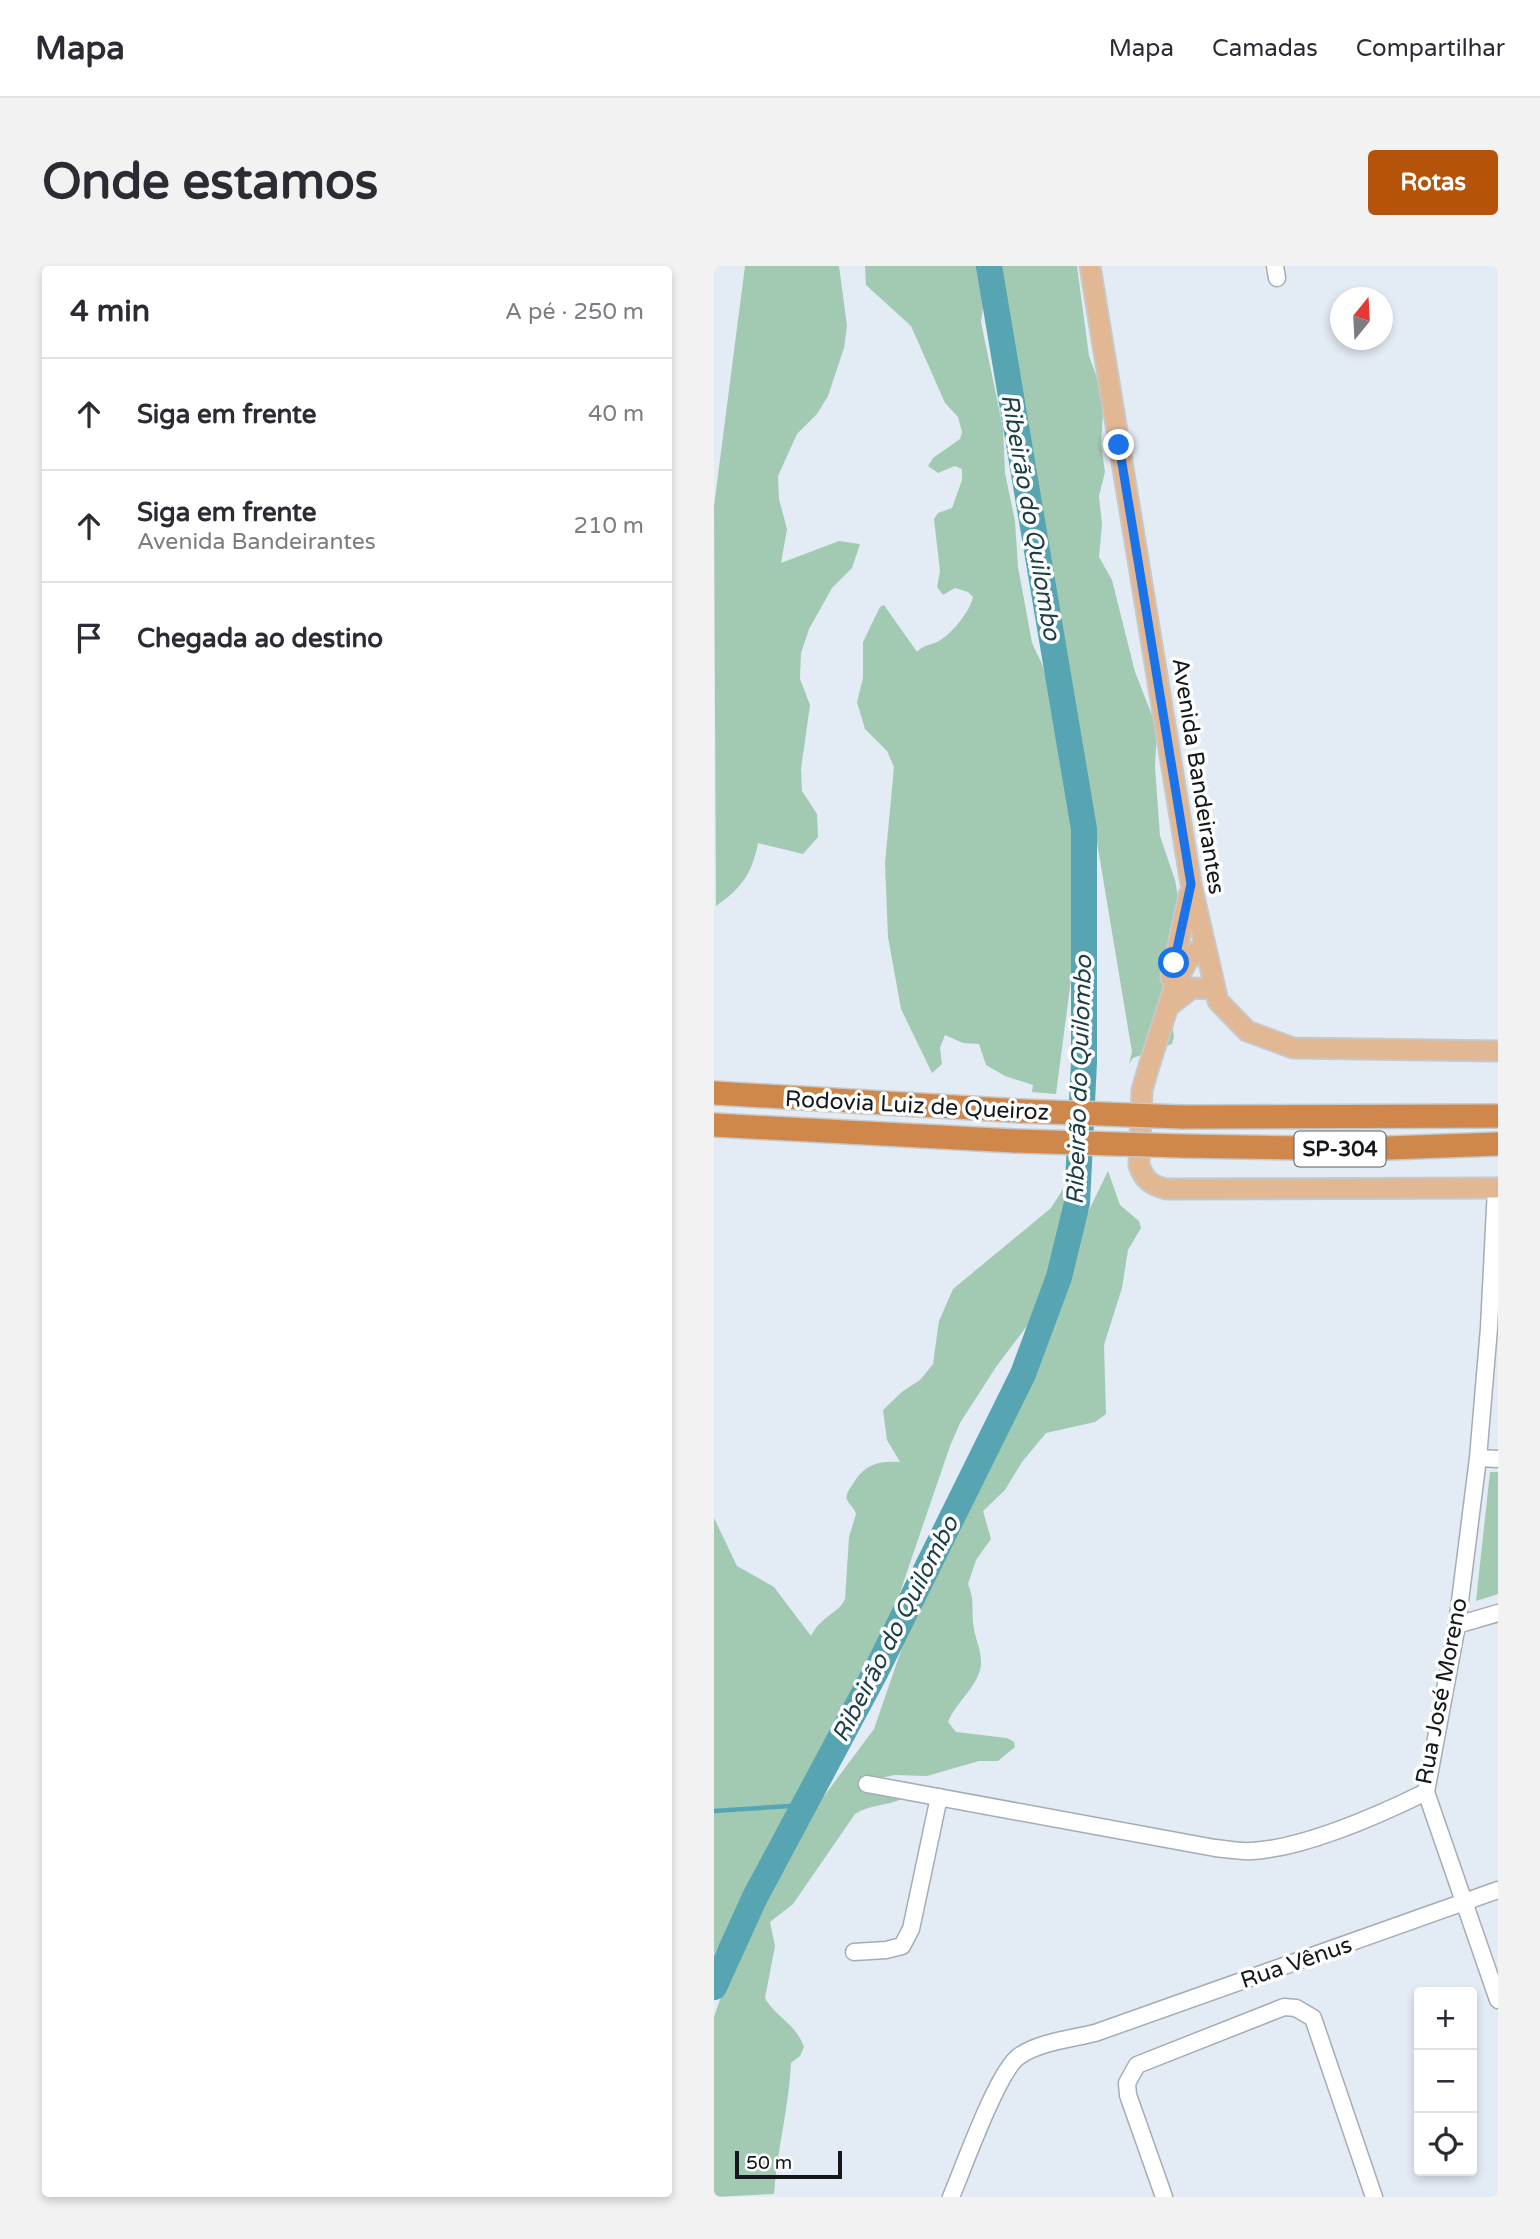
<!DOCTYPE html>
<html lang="pt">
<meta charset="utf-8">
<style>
body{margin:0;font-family:"Varela Round",sans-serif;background:#f2f2f3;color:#2b2b33}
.controls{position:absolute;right:21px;bottom:21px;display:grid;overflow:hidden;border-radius:7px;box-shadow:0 4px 10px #0003}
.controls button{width:63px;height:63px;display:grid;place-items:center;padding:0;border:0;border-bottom:2px solid #e1e1e2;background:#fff;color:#2b2b33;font:35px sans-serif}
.compass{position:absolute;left:616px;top:21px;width:63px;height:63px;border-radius:50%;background:#fff;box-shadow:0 4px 10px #0003;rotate:18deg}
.scale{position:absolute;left:21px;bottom:18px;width:107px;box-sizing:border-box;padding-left:7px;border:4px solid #15181b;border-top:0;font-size:19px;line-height:24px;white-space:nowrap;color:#15181b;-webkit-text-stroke:5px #fff;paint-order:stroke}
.stop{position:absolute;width:21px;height:21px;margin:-16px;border:5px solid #1a73e8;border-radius:50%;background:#fff}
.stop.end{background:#1a73e8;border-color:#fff;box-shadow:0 2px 7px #0008}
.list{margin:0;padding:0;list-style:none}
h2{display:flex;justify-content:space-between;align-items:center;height:91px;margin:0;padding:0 28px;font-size:30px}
h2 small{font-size:23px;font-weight:400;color:#7c7c81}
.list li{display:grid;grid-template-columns:46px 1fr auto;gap:21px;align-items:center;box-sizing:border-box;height:112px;padding:0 28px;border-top:2px solid #e1e1e2}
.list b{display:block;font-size:26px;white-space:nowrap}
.list p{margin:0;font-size:23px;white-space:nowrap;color:#7c7c81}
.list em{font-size:23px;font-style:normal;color:#7c7c81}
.icon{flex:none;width:38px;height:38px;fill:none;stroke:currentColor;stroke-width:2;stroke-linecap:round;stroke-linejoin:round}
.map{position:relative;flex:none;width:784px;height:1931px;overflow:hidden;border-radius:7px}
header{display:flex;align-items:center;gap:42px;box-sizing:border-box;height:98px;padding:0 35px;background:#fff;border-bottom:2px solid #e1e1e2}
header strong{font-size:33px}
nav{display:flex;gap:38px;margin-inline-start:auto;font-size:24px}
.intro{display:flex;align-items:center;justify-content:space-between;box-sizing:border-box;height:168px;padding:0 42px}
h1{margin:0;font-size:49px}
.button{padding:18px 32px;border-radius:7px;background:#b45309;color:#fff;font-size:24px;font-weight:700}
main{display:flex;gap:42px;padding:0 42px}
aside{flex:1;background:#fff;border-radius:7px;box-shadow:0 4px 10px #0003}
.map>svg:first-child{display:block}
.green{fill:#a2cab3}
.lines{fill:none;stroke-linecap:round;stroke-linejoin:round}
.stream{stroke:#57a4b2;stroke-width:4.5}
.river{stroke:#57a4b2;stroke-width:26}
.minor-casing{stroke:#a4acb4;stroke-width:19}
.major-casing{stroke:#c7c8c8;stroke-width:23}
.highway-casing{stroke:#c7c8c8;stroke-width:26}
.minor{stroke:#fff;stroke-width:16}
.major{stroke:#e2b794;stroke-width:19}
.highway{stroke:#cf874c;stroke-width:23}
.highway-bridge-casing{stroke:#c7c8c8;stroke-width:26;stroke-linecap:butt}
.highway-bridge{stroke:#cf874c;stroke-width:23}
.route{stroke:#1a73e8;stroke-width:9}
.labels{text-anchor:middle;stroke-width:7;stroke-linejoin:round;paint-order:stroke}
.shield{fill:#fff;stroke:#5b5d5f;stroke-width:2}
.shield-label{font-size:21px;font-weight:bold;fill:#15181b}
.street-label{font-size:23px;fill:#15181b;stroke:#fff}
.water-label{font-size:24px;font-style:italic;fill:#1b3f46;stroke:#fff}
</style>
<header>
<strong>Mapa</strong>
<nav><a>Mapa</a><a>Camadas</a><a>Compartilhar</a></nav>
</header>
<div class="intro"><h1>Onde estamos</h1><a class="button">Rotas</a></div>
<main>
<aside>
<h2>4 min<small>A pé · 250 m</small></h2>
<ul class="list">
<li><svg class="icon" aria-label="ahead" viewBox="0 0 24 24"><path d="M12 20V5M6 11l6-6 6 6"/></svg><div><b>Siga em frente</b></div><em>40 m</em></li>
<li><svg class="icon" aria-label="ahead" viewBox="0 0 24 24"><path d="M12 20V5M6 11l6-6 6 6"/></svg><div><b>Siga em frente</b><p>Avenida Bandeirantes</p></div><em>210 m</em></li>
<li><svg class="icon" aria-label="arrive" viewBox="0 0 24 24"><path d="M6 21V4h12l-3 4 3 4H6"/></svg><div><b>Chegada ao destino</b></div></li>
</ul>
</aside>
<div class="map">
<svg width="784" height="1931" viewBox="0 0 784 1931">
<rect width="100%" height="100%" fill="#e3ebf4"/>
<g class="green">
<path d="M31 0H125L133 60 130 82 114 130 103 148 83 168 64 210 65 233 73 263 67 297 125 275 146 278 138 302 118 322 95 363 87 387 86 413 96 439 87 503 88 525 103 548 104 571 89 588 44 577C38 608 27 623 2 640L0 240Z"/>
<path d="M151 0H363L375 90 390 131 387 178 391 206 385 230 388 258 385 291 398 314 421 406 443 462 441 501 446 570 461 614 468 652 454 733 460 771 458 778 419 792 415 798 418 786 291 25 270 35 267 56 289 162 291 207 301 255 304 301 318 377 328 398 345 453 377 607V633L359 698 342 828 318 826 319 819 291 810 272 799 265 778 249 777 231 769 226 782 228 798 218 807 187 743 174 671 171 597 180 501 173 485 151 463 143 436 149 412V376L166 341 170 339 203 386C211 377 219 380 228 373 240 365 256 345 259 331L254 326 241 322 229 329 223 321 226 305 220 253 224 247 238 242 248 214V203L241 200 224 207 214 200 219 192 246 173 248 166 244 151 231 137 197 60 152 19Z"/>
<path d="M394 905 406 939 425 955 427 962 414 984 408 1022 390 1079 392 1148 381 1156 332 1167 308 1196 291 1224 269 1245 277 1273 262 1294 254 1318C260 1332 258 1341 259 1356 260 1371 268 1384 267 1399 264 1421 242 1436 234 1456L242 1466 293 1472 300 1476 301 1481 284 1495H265L213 1510 181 1509 161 1513 186 1524 188 1533C172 1540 157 1538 141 1548L79 1638 56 1656 61 1680 51 1732C64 1754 80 1755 90 1781L86 1790 77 1797C75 1841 63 1884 60 1928L0 1931V1751L26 1676 78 1573 160 1463 251 1199Z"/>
<path d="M362 909 357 957 325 1044 282 1101 246 1157 236 1180 183 1335 175 1380 166 1403 0 1688V1252L23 1300 60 1321 97 1370C107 1350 125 1347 131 1333L135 1271 142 1248C140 1241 136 1240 133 1234 131 1229 136 1222 139 1218 151 1198 164 1195 186 1196L173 1174 169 1144 189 1125 206 1114 219 1098 225 1055 239 1023 337 942 356 912Z"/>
<path d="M776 1206H784V1328L762 1335Z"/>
</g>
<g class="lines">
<path class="stream" d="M0 1545 92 1539"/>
<path class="river" d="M0 1721 41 1631 162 1405 309 1108 345 1011 363 937 370 796V563L275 0"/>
<g class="minor-casing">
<g id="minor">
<path d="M561 0 563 12"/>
<path d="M782 922 775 1062 764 1192 743 1359 712 1526 784 1734"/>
<path d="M764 1192 784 1193"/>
<path d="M743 1359 784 1347"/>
<path d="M153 1518 501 1582C513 1583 526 1586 538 1585 590 1582 665 1549 712 1526"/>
<path d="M140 1686 172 1684 188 1680 197 1663 225 1531"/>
<path d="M237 1931C249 1903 283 1807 304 1791 324 1776 357 1773 381 1767L784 1624"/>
<path d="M450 1931 414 1829 413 1817 423 1799 570 1741 582 1742 599 1752 660 1931"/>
</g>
</g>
<g class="major-casing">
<g id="major">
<path d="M376 0 477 618 504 735 533 765 579 782 784 785"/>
<path d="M489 680 474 694 462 715 435 800 428 824 425 899C430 914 437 919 452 923L784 922"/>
<path d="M457 712 475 629"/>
<path d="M455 740 478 722 500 723"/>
</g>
</g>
<g class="highway-casing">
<g id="highway">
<path d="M0 827 307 845"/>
<path d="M468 851 784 850"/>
<path d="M0 859 301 875"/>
<path d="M468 880 647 883 784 878"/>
</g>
</g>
<use href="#minor" class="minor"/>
<use href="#major" class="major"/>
<use href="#highway" class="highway"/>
<g class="highway-bridge-casing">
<g id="highway-bridge">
<path d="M307 845 468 851"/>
<path d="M301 875 468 880"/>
</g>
</g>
<use href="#highway-bridge" class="highway-bridge"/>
</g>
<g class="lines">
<path class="route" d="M405 179 477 618 460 697"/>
</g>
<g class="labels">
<rect class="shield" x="580.5" y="865.5" width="91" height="35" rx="5"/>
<g class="shield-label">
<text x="626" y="890">SP-304</text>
</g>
<g class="street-label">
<text transform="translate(485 510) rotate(81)" y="8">Avenida Bandeirantes</text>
<text transform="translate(203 839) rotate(3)" y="8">Rodovia Luiz de Queiroz</text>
<text transform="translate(727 1425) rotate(-79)" y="8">Rua José Moreno</text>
<text transform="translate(582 1696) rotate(-19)" y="8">Rua Vênus</text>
</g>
<g class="water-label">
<text transform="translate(317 251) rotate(80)" y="8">Ribeirão do Quilombo</text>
<text transform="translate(365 814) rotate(-88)" y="8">Ribeirão do Quilombo</text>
<text transform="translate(181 1363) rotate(-63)" y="8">Ribeirão do Quilombo</text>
</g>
</g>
</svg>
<div class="controls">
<button>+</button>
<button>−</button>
<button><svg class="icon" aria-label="locate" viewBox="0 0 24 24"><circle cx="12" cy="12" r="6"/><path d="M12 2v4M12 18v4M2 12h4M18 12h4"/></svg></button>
</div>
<svg class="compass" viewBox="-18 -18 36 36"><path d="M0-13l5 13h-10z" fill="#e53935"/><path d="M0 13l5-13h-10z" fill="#7c7c81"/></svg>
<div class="scale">50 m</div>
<div class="stop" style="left:460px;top:697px"></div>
<div class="stop end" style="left:405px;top:179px"></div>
</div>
</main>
